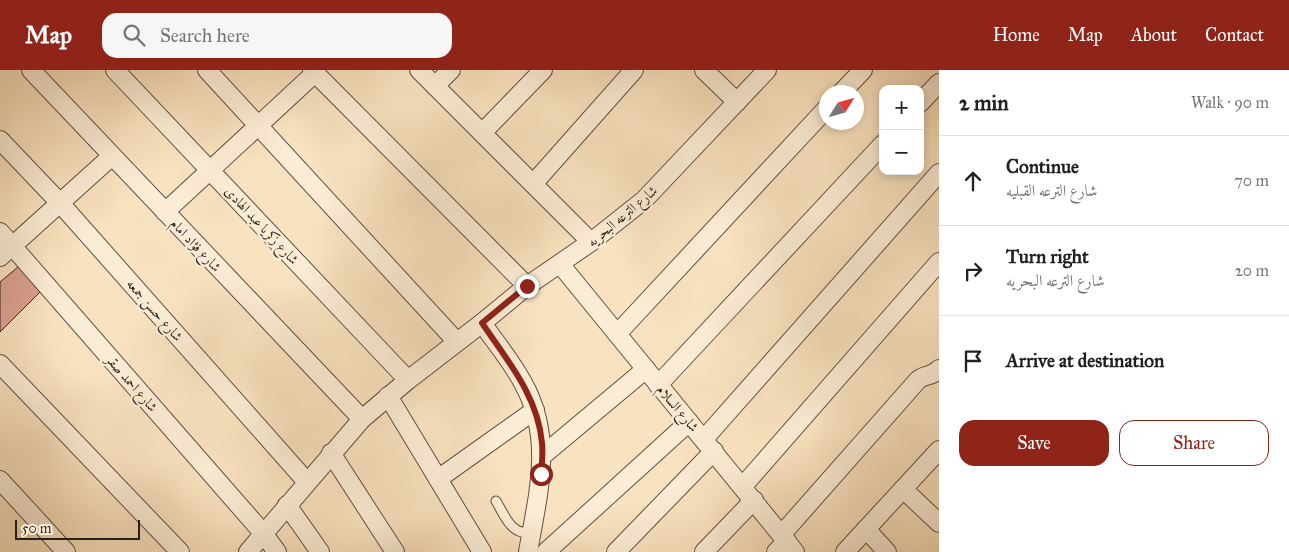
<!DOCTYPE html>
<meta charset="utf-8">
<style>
body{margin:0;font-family:"IM FELL Great Primer",Amiri,serif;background:#f6f6f6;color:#202124}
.controls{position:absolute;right:15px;top:15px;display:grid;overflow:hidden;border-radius:10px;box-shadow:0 2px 8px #0003}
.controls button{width:45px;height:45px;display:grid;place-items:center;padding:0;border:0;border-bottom:1px solid #e0e0e0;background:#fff;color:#202124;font:25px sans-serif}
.compass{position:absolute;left:819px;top:15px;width:45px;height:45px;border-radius:50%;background:#fff;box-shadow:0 2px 8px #0003;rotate:53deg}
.scale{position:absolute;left:15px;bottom:12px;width:125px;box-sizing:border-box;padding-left:5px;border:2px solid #2e1e18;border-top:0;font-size:14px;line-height:18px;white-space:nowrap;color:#2e1e18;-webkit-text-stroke:4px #fbecd5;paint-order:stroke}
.stop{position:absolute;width:15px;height:15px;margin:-11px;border:4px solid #8f2418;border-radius:50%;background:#fff}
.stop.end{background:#8f2418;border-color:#fff;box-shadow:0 1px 5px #0008}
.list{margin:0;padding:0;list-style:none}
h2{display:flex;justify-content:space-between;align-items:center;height:65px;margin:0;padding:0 20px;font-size:21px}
h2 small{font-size:16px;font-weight:400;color:#757577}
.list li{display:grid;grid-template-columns:32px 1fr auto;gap:15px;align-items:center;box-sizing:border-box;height:90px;padding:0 20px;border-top:1px solid #e0e0e0}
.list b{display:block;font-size:19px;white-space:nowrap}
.list p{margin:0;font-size:16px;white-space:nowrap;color:#757577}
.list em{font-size:16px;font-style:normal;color:#757577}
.actions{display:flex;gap:10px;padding:15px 20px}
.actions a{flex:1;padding:11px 0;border:1px solid #8f2418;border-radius:15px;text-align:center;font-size:18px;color:#8f2418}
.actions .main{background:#8f2418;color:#fff}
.icon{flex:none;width:28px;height:28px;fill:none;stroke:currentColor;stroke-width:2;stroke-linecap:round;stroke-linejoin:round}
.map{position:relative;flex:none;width:939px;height:482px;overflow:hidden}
header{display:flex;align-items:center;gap:30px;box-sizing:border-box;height:70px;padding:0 25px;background:#8f2418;color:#fff}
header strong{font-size:24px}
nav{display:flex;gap:28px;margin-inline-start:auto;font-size:18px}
.search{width:350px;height:45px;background:#f6f6f6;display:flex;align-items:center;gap:12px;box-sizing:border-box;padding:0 18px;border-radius:15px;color:#757577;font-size:19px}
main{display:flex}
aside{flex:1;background:#fff}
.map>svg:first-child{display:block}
.building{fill:#dca190;stroke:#2e1e18}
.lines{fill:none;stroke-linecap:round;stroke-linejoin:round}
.service-casing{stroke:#614f42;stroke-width:11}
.minor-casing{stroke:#614f42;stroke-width:20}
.service{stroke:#fbecd5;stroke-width:9}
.minor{stroke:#fbecd5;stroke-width:18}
.route{stroke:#8f2418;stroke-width:6}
.labels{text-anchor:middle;stroke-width:4.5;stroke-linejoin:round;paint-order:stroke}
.street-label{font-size:14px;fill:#2e1e18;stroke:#fbecd5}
</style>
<header>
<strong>Map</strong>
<div class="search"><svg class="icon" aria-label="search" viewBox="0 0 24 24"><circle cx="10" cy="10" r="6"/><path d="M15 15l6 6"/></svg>Search here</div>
<nav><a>Home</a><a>Map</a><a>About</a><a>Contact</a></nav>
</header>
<main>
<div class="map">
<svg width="939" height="482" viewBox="0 0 939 482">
<rect width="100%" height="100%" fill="#f9e2bf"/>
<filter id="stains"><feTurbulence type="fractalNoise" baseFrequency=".004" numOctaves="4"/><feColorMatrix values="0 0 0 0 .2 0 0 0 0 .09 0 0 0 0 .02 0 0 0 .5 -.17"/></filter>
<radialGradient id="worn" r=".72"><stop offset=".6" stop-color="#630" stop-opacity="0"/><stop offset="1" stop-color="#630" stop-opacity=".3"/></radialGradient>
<path class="building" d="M18 197 41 221 0 262V212Z"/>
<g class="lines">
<g class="service-casing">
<path id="service" d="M496 431C505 446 511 465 531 463"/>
</g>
<g class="minor-casing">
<g id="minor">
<path d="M31 0 362 349"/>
<path d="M115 0 408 310"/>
<path d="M207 0 457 272"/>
<path d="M312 0 527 216"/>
<path d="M419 0 591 172"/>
<path d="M704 0 737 32"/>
<path d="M435 16 451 0"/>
<path d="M842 22 863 0"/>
<path d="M920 33 939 13"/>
<path d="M482 63 543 0"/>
<path d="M0 70 60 133 307 412"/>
<path d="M533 114 634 0"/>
<path d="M165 142 315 3"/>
<path d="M0 162 263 463 277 482"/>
<path d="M0 187 112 86"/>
<path d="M560 194 795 482"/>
<path d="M482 253C496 273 512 292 523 313 554 368 538 424 528 482"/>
<path d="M617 264 826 39"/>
<path d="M0 294 180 482"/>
<path d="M658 315 883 74"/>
<path d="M388 326 482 482"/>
<path d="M704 369 939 103"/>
<path d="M331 383 395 482"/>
<path d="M542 386 646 299"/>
<path d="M438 409 535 340"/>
<path d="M0 410 66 482"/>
<path d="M743 416 939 192"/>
<path d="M903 419 939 453"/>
<path d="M287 435 320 482"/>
<path d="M866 459 887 482"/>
<path d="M782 464 918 310C926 303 931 308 939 299"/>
<path d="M248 482 362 349 408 310 482 253 527 216 591 172 644 130 767 0"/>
<path d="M546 482 689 352"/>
<path d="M616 482 714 381"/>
<path d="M704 482 754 430"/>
<path d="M776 482 787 471"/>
<path d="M845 482 939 380"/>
</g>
</g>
<use href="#service" class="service"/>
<use href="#minor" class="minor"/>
</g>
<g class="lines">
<path class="route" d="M527 216 482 253C507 290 538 326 542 373 543 383 542 394 541 404"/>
</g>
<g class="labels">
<g class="street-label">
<text transform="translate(622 146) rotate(-40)" y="5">شارع الترعه البحريه</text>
<text transform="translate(262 155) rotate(47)" y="5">شارع زكريا عبد الهادى</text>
<text transform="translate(196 175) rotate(47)" y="5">شارع فؤاد امام</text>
<text transform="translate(155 240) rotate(49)" y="5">شارع حسن جمعه</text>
<text transform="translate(132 313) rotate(49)" y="5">شارع احمد صقر</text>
<text transform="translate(678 338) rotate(50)" y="5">شارع السلام</text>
</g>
</g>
<rect width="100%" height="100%" filter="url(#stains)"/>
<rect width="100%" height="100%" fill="url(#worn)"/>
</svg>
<div class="controls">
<button>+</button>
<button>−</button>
</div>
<svg class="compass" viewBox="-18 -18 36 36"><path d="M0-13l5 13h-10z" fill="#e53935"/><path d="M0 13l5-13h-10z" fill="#757577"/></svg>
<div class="scale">50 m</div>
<div class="stop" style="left:541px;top:404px"></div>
<div class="stop end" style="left:527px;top:216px"></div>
</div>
<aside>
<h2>2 min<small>Walk · 90 m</small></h2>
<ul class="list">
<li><svg class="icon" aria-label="ahead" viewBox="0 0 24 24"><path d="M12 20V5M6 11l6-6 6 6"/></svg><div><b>Continue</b><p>شارع الترعه القبليه</p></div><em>70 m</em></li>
<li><svg class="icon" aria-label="right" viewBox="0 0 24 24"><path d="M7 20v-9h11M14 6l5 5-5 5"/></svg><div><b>Turn right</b><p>شارع الترعه البحريه</p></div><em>20 m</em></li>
<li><svg class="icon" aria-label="arrive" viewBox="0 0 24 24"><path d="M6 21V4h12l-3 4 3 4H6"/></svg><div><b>Arrive at destination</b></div></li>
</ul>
<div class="actions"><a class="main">Save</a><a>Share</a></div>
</aside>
</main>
